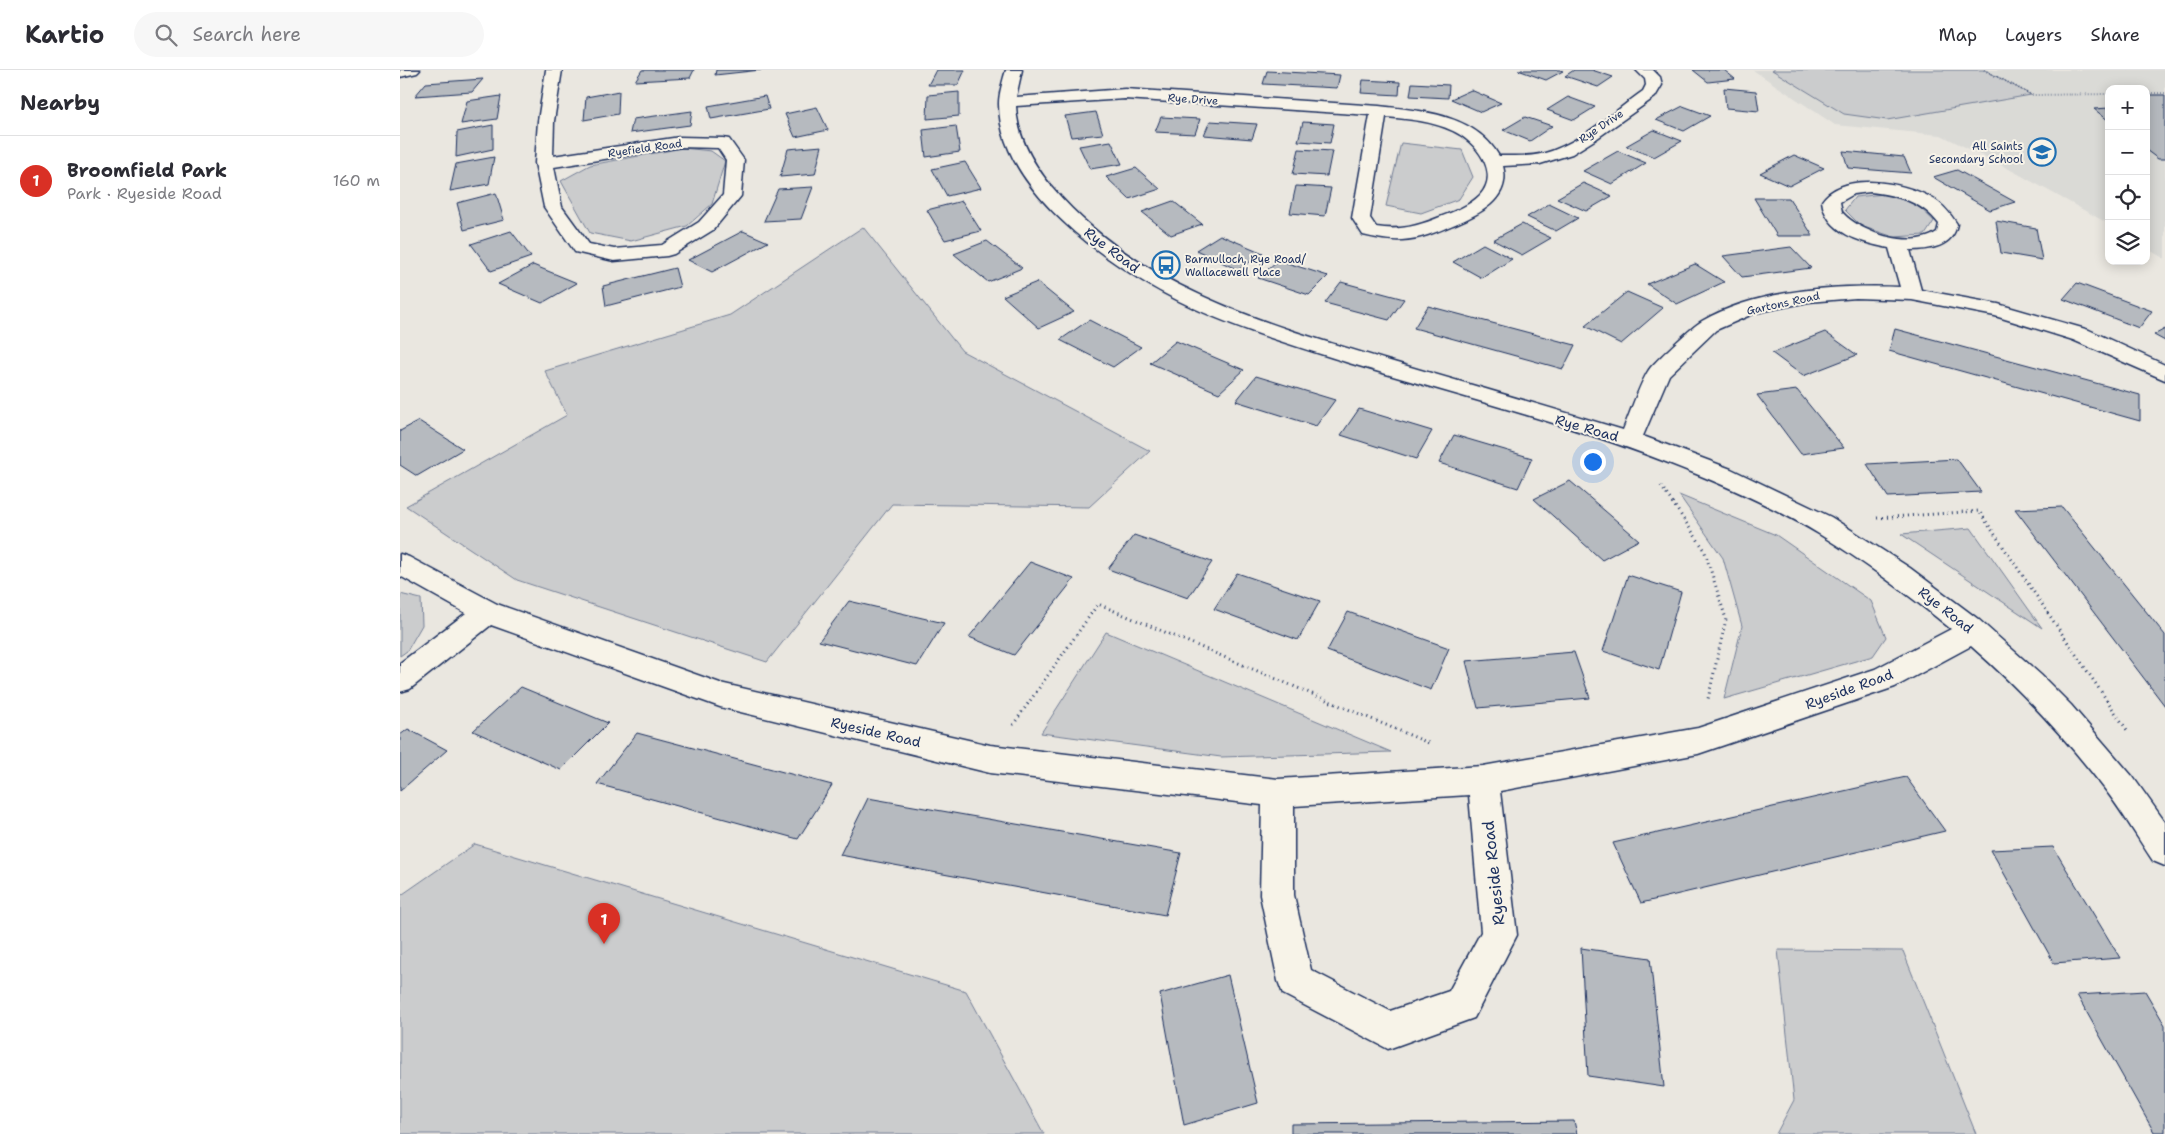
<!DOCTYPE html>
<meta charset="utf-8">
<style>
body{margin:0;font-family:"Shantell Sans",sans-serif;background:#f7f7f7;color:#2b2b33}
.controls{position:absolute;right:15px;top:15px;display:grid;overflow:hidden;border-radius:10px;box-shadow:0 2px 12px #0003}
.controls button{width:45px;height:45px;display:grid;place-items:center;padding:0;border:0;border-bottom:1px solid #e1e1e2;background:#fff;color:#2b2b33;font:25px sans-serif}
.you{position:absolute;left:1192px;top:391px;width:18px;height:18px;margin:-12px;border:4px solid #fff;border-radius:50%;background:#1a73e8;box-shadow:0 0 0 8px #1a73e833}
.badge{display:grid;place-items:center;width:32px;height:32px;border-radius:50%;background:#d93025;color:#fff;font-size:16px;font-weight:700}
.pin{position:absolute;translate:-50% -41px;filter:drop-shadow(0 1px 2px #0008)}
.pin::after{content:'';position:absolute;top:26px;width:18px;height:15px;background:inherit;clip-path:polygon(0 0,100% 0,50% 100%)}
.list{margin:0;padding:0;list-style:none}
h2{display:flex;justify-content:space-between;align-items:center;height:65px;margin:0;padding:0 20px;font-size:21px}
h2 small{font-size:16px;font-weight:400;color:#7c7c81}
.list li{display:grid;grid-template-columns:32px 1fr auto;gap:15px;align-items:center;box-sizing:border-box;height:90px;padding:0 20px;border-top:1px solid #e1e1e2}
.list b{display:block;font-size:19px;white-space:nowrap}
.list p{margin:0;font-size:16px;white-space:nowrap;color:#7c7c81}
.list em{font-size:16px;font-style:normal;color:#7c7c81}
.icon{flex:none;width:28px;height:28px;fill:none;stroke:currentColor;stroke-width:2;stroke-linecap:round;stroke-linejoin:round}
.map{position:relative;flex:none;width:1765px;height:1064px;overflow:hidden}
header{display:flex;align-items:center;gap:30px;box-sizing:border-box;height:70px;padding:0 25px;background:#fff;border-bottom:1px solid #e1e1e2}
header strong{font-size:24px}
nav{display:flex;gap:28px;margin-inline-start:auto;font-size:18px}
.search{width:350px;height:45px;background:#f7f7f7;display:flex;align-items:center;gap:12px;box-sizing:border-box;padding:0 18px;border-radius:28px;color:#7c7c81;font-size:19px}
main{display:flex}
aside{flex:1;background:#fff}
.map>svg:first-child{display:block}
.built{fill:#dadad6}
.green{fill:#cbcccd;stroke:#737e96}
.building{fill:#b6babf;stroke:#1b2f5e}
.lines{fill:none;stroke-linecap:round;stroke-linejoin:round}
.minor-casing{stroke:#1b2f5e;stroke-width:3}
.path-far1{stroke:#1b2f5e;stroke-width:2;stroke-dasharray:0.5 2.5;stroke-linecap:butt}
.path{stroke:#1b2f5e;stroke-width:3;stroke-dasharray:1 4;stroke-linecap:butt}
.minor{fill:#f7f3e8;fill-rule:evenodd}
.labels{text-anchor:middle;stroke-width:4;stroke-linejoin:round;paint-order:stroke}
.far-street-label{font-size:11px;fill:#1b2f5e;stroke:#f7f3e8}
.far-poi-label{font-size:11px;fill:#1b2f5e;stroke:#f7f3e8;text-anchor:end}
.street-label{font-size:14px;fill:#1b2f5e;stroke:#f7f3e8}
.near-street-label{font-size:16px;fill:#1b2f5e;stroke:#f7f3e8}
</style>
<header>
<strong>Kartio</strong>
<div class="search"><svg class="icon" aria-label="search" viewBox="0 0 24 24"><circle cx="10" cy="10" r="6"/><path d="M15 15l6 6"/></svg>Search here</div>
<nav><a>Map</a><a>Layers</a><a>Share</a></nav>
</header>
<main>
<aside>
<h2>Nearby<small></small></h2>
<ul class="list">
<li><span class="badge">1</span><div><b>Broomfield Park</b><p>Park · Ryeside Road</p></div><em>160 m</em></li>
</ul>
</aside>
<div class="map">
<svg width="1765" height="1064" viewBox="0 0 1765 1064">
<rect width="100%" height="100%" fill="#eae7e0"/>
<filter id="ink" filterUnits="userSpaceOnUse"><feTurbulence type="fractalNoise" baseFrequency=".02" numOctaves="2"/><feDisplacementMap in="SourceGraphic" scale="10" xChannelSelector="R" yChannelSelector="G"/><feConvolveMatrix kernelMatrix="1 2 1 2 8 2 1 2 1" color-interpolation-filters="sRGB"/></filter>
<g filter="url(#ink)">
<path class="built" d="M1353 0H1765V189L1746 178V19H1709V154L1609 99 1541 65 1435 55Z"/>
<g class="green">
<path d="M1372 0H1585L1631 25 1487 50 1444 44Z"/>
<path d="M1001 73 1062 80 1073 107 1059 129 1021 143 986 136Z"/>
<path d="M283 78 311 81 325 91 312 134 287 156 231 171 190 163 161 111 190 95Z"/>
<path d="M1484 124 1516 134 1534 151 1525 165 1494 167 1461 156 1445 140 1455 127Z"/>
<path d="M463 157 562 281 750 381 689 437 492 434 367 592 117 510 6 436 167 345 145 301 330 245Z"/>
<path d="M1279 425 1376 465 1471 531 1486 567 1473 586 1324 629 1342 556 1323 488Z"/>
<path d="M1571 458 1642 558 1501 464Z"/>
<path d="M0 524 21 529 22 555 7 581 0 586Z"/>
<path d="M706 562 991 682 821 687 641 663Z"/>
<path d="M75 774 566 921 644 1064H0V826Z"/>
<path d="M1378 880 1503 881 1576 1064H1376L1394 1030Z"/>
</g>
<g class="building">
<path d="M242 0H294L290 8 235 11Z"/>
<path d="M316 0H361L315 5Z"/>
<path d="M536 0H565L558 15H528Z"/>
<path d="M1118 0H1160L1163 1 1146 10Z"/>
<path d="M1174 0H1192L1213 7 1198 17 1165 6Z"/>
<path d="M1293 0H1324L1335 9 1308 12Z"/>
<path d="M867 1 940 5 937 18 863 14Z"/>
<path d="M83 9 72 22 15 26 26 13Z"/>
<path d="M963 10 1000 12 999 25 961 23Z"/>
<path d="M1012 13 1049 15 1048 28 1010 26Z"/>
<path d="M1324 18 1356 21 1359 41 1326 38Z"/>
<path d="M1071 20 1101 33 1081 42 1051 29Z"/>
<path d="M219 21 218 44 184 50 186 27Z"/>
<path d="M559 22V46L527 49 528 25Z"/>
<path d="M1746 25H1765V89H1758L1746 80Z"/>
<path d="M101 26 97 49 61 54 67 31Z"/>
<path d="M365 26 369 39 311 49 308 36Z"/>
<path d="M1168 27 1195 37 1174 50 1147 40Z"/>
<path d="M1283 36 1310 46 1284 61 1256 50Z"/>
<path d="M417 37 428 60 395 67 385 44Z"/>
<path d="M1709 38V51L1694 39Z"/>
<path d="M292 41 290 55 230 63 233 49Z"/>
<path d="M696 42 703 64 671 67 665 46Z"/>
<path d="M761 47 800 49 795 64 755 62Z"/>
<path d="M1125 47 1152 56 1130 71 1103 60Z"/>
<path d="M810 51 857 54 852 69 804 65Z"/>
<path d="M903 52 934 54 930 73 898 71Z"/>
<path d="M93 55V79L56 87 57 62Z"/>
<path d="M556 56 560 82 526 87 523 60Z"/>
<path d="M1254 60 1282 71 1254 87 1226 76Z"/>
<path d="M711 71 722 94 690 99 679 76Z"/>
<path d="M422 76 415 104 380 107 388 79Z"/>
<path d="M899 79 932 81 927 106 893 104Z"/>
<path d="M1218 81 1246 93 1212 114 1183 101Z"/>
<path d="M1443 81 1504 87 1511 103 1448 98Z"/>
<path d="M1394 85 1424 98 1389 116 1360 103Z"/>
<path d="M94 87 89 114 50 121 56 94Z"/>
<path d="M565 92 581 118 547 126 532 99Z"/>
<path d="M736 98 760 119 729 129 706 107Z"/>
<path d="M1557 100 1615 132 1590 140 1533 107Z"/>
<path d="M1183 113 1212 126 1186 141 1157 128Z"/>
<path d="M896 116 931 118 925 146 890 143Z"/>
<path d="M413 117 401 149 364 151 378 119Z"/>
<path d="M96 123 104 150 64 160 57 133Z"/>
<path d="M1354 128H1389L1413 166H1377Z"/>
<path d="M562 131 581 161 545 170 527 140Z"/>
<path d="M773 131 802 154 771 165 742 142Z"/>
<path d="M1149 134 1178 148 1156 161 1127 147Z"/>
<path d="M1596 151 1636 158 1642 190 1601 183Z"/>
<path d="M1122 154 1151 168 1122 185 1093 170Z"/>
<path d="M111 161 131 187 91 201 71 174Z"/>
<path d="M343 161 368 172 312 202 288 190Z"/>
<path d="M820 165 863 183 838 200 796 180Z"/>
<path d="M587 171 622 198 588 212 554 184Z"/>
<path d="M1083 174 1112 189 1082 208 1053 192Z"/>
<path d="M1391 177 1411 198 1342 207 1323 186Z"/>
<path d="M878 190 928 206 909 225 858 208Z"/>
<path d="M1295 194 1324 212 1277 234 1247 214Z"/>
<path d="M133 195 177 213 142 233 98 214Z"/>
<path d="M275 198 280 217 206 236 203 216Z"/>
<path d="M637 212 674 242 639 258 603 226Z"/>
<path d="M941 212 1004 229 989 250 925 233Z"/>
<path d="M1677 213 1752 241 1739 258 1663 229Z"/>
<path d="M1227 222 1263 238 1221 274 1185 256Z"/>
<path d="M1028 236 1175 275 1163 299 1014 258Z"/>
<path d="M689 250 741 277 713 297 660 270Z"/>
<path d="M1495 259 1740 325V351L1489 281Z"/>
<path d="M1765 259V271L1754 265Z"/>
<path d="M1425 262 1457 285 1403 306 1372 283Z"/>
<path d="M776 271 844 300 819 323 750 293Z"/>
<path d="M856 306 935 330 916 356 836 331Z"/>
<path d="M1397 320 1444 378 1401 384 1357 325Z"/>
<path d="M959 339 1032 361 1016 389 941 365Z"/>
<path d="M19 351 63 379 17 406 0 395V361Z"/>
<path d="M1054 365 1132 388 1118 418 1039 393Z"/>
<path d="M1557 389 1581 422 1488 427 1467 394Z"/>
<path d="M1170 411 1239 470 1202 490 1134 429Z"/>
<path d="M1662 437 1765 565V636L1615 439Z"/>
<path d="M734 465 812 492 788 528 708 499Z"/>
<path d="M630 492 674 509 614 585 569 567Z"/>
<path d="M837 503 920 531 898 570 814 539Z"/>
<path d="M1228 505 1281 522 1259 600 1203 581Z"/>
<path d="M449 531 544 553 517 596 419 571Z"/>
<path d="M948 542 1049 578 1031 620 927 581Z"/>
<path d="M1174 582 1190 628 1078 638 1066 591Z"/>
<path d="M121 617 208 653 161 700 73 661Z"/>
<path d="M8 659 47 680 0 721V665Z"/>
<path d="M237 663 432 715 398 769 197 714Z"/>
<path d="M1506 707 1545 761 1241 833 1213 773Z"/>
<path d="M468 728 781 783 765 845 440 785Z"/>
<path d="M1653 777 1720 888 1654 893 1591 780Z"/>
<path d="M1181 878 1250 888 1264 1017 1188 1006Z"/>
<path d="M828 905 858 1033 784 1055 760 924Z"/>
<path d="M1745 921 1765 955V1062H1754L1677 925Z"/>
<path d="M1174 1051 1177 1064H891V1054Z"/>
</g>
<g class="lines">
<g class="minor-casing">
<g id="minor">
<path d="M0 0H20L17 3 0 7Z"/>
<path d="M146 0H162L154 51 153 86 280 67 323 68 329 69 344 90 341 126 313 160 274 184 267 186 214 191 175 182 144 137 135 93 138 51ZM280 77 318 78 326 90 323 125 299 152 262 175 214 179 189 174 162 137 154 97Z"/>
<path d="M606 0H622L616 27 725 19 979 36C1022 41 1075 44 1099 86 1114 86 1130 87 1145 83 1181 73 1213 42 1243 21L1246 15 1245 9 1236 0H1253L1260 7 1262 15 1255 27 1196 69 1172 84 1140 94 1103 96C1112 129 1078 145 1053 155 1037 162 1020 169 1002 170 989 171 976 168 963 165L952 148 970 45 725 29 616 36C617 67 633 94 652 117 737 218 869 255 990 291 1068 314 1145 336 1223 360 1230 344 1241 309 1251 297 1260 287 1292 257 1302 251 1357 219 1438 215 1500 217L1489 178C1462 173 1426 163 1422 131 1443 101 1503 112 1530 127 1542 133 1550 143 1557 154 1553 177 1530 180 1510 180L1521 220 1598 234 1689 260 1765 295V310L1673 270 1595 246 1512 230 1456 228 1408 232 1355 243 1316 260 1269 305 1243 366 1331 399 1431 447 1510 498 1578 549 1641 605 1671 635 1733 707 1765 752V796L1753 791C1737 767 1722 741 1704 718 1664 666 1620 619 1571 576L1495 617 1298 684 1100 721 1117 865 1074 948 988 979 883 924 878 911 860 825 862 735 590 703 320 637 91 555 10 619 0 622V593L66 543 0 506V484L9 487 97 534 320 613 590 675 878 709 1083 696 1298 658 1475 599 1551 559C1509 525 1465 492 1419 464 1371 435 1318 412 1266 392 1163 352 1055 325 949 293 892 275 833 258 779 231 711 197 598 119 599 33 599 24 603 10 606 0ZM986 47C1009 49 1032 51 1053 61 1075 71 1101 102 1080 125 1069 136 1053 142 1040 147 1018 156 1000 161 976 157L970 148ZM1470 122C1496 125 1522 131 1539 154L1537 162C1512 180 1460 163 1442 142L1440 132 1454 124ZM1069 725 1081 862 1049 921 990 941 911 900 894 825V736Z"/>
</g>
</g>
<g class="path-far1">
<path d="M1584 0 1632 25 1709 24"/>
<path d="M1746 23H1765"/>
</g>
<g class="path">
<path d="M1261 416 1304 479 1326 549 1308 629"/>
<path d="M1477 448 1579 441 1727 660"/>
<path d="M613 655 698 534 1031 674"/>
</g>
<use href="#minor" class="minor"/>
</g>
</g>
<defs>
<g id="school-ring" transform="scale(1.4375)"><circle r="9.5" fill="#f7f3e8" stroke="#1f6fb2" stroke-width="1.5"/><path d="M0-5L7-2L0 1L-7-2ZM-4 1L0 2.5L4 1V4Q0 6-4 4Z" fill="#1f6fb2"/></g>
<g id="bus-ring" transform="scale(1.4375)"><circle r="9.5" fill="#f7f3e8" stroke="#1f6fb2" stroke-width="1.5"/><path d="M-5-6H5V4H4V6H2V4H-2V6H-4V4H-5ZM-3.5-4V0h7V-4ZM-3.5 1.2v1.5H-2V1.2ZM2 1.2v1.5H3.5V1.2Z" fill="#1f6fb2"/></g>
</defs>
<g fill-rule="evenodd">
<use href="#school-ring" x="1642" y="82"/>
<use href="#bus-ring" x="766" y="195"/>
</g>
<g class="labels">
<g class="far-street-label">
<text transform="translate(793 29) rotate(4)" y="4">Rye Drive</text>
<text transform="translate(1201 56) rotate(-34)" y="4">Rye Drive</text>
<text transform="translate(245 78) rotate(-8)" y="4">Ryefield Road</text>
<text transform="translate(1383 233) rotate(-12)" y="4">Gartons Road</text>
</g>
<g class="far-poi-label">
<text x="1623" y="80">All Saints<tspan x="1623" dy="13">Secondary School</tspan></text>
<text x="785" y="193" text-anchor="start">Barmulloch, Rye Road/<tspan x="785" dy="13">Wallacewell Place</tspan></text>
</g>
<g class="street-label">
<text transform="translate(712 180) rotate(37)" y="5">Rye Road</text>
<text transform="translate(1187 358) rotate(16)" y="5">Rye Road</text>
<text transform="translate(1546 540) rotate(38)" y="5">Rye Road</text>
<text transform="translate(1449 619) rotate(-20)" y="5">Ryeside Road</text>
<text transform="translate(476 662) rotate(13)" y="5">Ryeside Road</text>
</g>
<g class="near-street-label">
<text transform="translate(1093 803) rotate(-96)" y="6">Ryeside Road</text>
</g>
</g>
</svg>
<div class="controls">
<button>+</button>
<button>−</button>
<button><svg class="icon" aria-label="locate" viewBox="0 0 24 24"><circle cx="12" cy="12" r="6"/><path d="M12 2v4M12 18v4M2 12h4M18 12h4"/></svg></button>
<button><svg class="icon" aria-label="layers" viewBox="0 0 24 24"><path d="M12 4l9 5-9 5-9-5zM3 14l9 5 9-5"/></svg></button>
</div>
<div class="you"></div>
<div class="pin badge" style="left:204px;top:874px">1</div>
</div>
</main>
